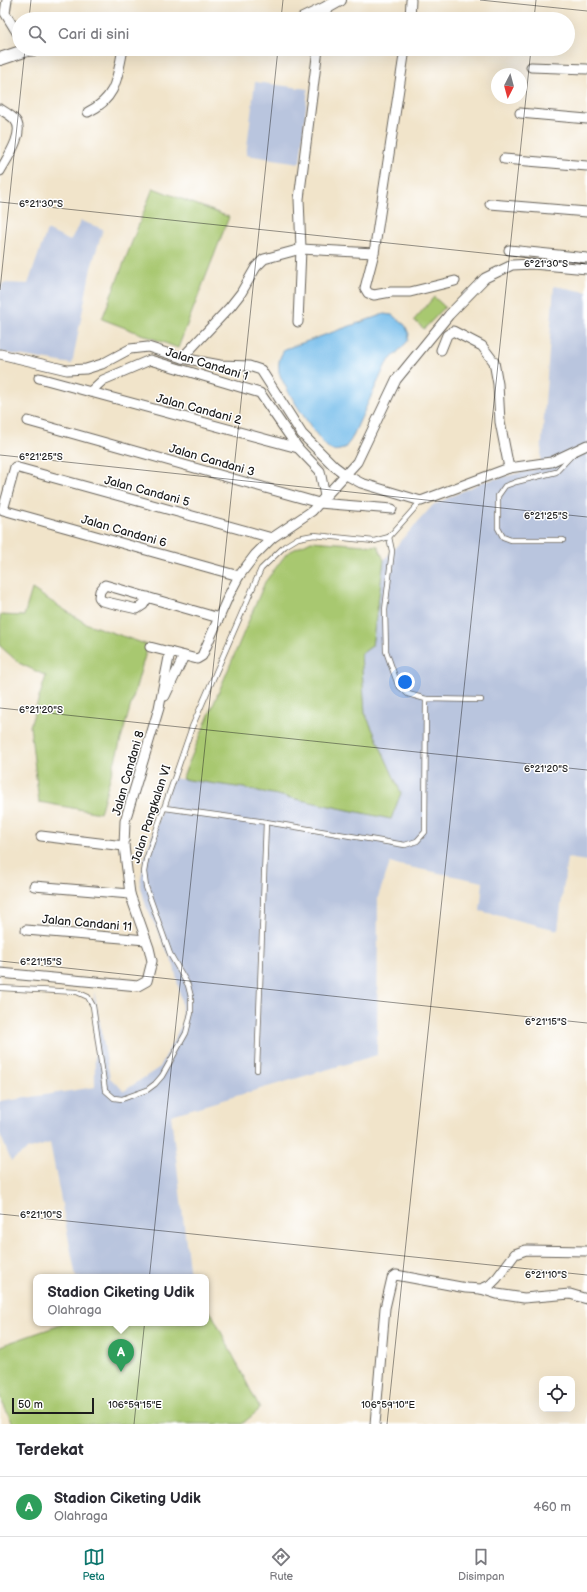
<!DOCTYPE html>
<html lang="id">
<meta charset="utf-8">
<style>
body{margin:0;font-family:"Balsamiq Sans",sans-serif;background:#f7f7f7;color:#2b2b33}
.controls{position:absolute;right:12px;bottom:12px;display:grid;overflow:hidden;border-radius:8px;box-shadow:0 4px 16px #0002}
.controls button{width:36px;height:36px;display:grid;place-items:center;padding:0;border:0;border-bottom:1px solid #e1e1e2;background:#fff;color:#2b2b33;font:20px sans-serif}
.compass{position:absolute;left:491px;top:68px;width:36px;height:36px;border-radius:50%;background:#fff;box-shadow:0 4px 16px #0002;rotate:186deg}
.scale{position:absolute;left:12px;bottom:10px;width:82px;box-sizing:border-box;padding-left:4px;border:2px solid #1c1c1c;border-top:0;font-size:11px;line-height:14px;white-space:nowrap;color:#1c1c1c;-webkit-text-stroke:3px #fff;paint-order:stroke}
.you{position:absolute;left:405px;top:682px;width:14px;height:14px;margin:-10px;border:3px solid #fff;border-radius:50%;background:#1a73e8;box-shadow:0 0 0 6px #1a73e833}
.badge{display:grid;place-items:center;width:26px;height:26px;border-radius:50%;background:#0f766e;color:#fff;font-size:13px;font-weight:700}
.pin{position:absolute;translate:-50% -33px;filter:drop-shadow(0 1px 2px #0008)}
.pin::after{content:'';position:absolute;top:21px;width:14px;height:12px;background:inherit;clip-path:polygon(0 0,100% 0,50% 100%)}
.popup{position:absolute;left:33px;top:1274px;width:176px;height:52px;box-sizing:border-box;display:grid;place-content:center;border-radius:8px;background:#fff;filter:drop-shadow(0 1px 3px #0005);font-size:13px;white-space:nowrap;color:#7c7c81}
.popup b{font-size:15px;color:#2b2b33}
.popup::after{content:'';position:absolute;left:50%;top:100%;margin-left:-8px;border:8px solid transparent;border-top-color:#fff}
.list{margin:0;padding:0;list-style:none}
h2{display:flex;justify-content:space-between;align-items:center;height:52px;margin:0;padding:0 16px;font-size:17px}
h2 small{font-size:13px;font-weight:400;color:#7c7c81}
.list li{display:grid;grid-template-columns:26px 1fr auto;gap:12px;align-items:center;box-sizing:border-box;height:60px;padding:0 16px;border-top:1px solid #e1e1e2}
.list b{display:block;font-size:15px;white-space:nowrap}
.list p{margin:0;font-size:13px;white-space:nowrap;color:#7c7c81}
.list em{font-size:13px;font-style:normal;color:#7c7c81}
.icon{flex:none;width:22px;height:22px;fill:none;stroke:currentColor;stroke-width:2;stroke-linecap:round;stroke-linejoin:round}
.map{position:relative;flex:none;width:587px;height:1424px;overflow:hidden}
.search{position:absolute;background:#fff;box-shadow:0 4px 16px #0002;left:12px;right:12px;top:12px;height:44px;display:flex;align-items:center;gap:10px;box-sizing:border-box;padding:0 14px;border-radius:22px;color:#7c7c81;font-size:15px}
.sheet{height:112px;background:#fff}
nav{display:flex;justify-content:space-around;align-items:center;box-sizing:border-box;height:56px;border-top:1px solid #e1e1e2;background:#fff;font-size:11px;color:#7c7c81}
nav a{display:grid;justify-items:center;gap:2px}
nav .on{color:#0f766e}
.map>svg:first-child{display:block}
.industrial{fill:#b9c5de}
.green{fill:#a8c870;stroke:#627246}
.water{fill:#72bbea;stroke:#476c83}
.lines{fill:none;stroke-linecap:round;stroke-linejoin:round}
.service-casing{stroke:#676259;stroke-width:6}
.minor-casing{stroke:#676259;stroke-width:11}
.tertiary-casing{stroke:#676259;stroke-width:14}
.service{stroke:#fff;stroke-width:4.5}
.minor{stroke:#fff;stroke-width:9}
.tertiary{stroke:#fff;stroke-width:12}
.ticks{fill:none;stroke:#1c1c1c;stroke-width:1;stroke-opacity:0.45}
.labels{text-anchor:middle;stroke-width:3;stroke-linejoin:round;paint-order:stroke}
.street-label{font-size:12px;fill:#1c1c1c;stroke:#fff}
.ticks-label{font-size:10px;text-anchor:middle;fill:#1c1c1c;stroke:#fff;stroke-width:3;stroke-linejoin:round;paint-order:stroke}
</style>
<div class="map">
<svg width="587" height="1424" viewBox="0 0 587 1424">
<rect width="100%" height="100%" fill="#fff"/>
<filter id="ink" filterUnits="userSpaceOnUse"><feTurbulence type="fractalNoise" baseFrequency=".025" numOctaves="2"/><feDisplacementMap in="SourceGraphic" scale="8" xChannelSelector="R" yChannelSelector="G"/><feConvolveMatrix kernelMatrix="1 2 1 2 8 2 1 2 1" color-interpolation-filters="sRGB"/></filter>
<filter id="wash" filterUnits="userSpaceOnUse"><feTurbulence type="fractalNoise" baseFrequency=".012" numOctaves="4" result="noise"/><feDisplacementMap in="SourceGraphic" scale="16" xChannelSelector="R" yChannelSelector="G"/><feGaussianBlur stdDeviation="0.9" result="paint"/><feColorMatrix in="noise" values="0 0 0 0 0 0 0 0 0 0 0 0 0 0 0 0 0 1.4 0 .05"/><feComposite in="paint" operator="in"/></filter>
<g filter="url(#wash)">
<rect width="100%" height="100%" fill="#f1e4ca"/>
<g class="industrial">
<path d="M255 82 308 89 300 163 246 155Z"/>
<path d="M81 221 103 229 91 268 72 364 0 352V291L3 283 28 284 47 230 70 241Z"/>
<path d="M554 286 587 292V861L567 858 558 930 480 911 483 882 390 863 378 897 377 1055 171 1115 190 1277H76L50 1143 27 1150 11 1161 0 1134V1102L95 1087 94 991 110 1078 124 1091 160 1067 183 1022 181 999 174 966 146 906 140 884 144 860 172 778 244 788 401 792 365 713 361 654 372 646 384 560 433 505 482 482 540 468Z"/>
</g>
<g class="green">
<path d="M153 188 229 217 178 348 102 319Z"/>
<path d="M434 297 445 307 424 329 414 320Z"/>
<path d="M311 541 378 546 384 560 372 646 361 654 365 713 401 793 391 819 244 788 182 779 265 582 287 553Z"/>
<path d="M32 589 85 623 148 645 100 813 39 802 30 726 46 676 19 663 0 646V615L24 616Z"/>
<path d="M206 1309 212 1314 260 1409 242 1424H13L0 1398V1346L66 1323H206Z"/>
</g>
<path class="water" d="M384 314 392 315 405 325 409 334 408 341 386 364 351 440 344 449C339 450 335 452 330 449 320 444 281 383 279 372 278 363 279 357 285 349Z"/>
</g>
<g filter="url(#ink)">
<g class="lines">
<g class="service-casing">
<g id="service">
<path d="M389 537 392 551 385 610 386 651 398 685 408 694 426 699"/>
<path d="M563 540H511L503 537 498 528V496L505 486 516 482 556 472 573 454"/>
<path d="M165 808 266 822 405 845 417 841 425 832 426 699 481 700"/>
<path d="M0 988 77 992 88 997 93 1006 105 1090 114 1098 122 1099 147 1090 155 1084 162 1076 186 1033 191 1013V997L188 985 170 954 146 887 144 872 146 860 192 727 261 569 285 546 298 538 314 535 374 541 389 537 421 501"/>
<path d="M257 1070 266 822"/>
</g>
</g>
<g class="minor-casing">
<g id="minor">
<path d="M7 0 5 13 19 36"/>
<path d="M410 19 411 0"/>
<path d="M405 49 374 253 365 288 368 293 374 295 391 292H410L455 281"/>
<path d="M531 67 587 69"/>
<path d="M0 109C5 112 12 116 15 120 26 132 6 160 0 171"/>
<path d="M88 112C117 98 117 77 123 49"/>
<path d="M520 113 587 119"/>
<path d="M504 159 587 166"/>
<path d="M490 204 587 212"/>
<path d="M509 250 587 258"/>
<path d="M298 322 301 249 299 199 318 49"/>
<path d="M441 350 447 335 453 331 482 346 494 362 498 384 500 422 509 468"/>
<path d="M0 354 67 370 86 369 102 364 130 349 148 347 182 358 220 365 249 366 261 370 302 434 334 466 346 475 361 483 421 501 509 468 551 462 587 445"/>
<path d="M182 358 230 307 241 293 256 267 264 259 301 249 374 253"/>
<path d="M39 378 298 448 320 471 325 496"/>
<path d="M90 392 103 380 150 360 260 393 298 448"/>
<path d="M28 421 319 503 392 509"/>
<path d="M239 576 3 510 15 467 272 538"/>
<path d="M148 597 143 605 137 609 102 601 99 597 100 591 105 585 219 618"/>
<path d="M150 647 197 659 202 656 229 595 239 576 255 555 272 538 312 511 357 462 396 380 449 315 485 278 512 265 533 264 587 269"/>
<path d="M165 696 184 656"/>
<path d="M41 836 124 846"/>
<path d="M34 886 130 894"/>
<path d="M26 930 146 940"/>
<path d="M0 973 138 986 147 981 152 961 149 948 130 894 124 846 125 821 159 708 170 652"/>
<path d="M481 1289 497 1294 524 1298 570 1294 587 1299"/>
<path d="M375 1424 385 1308 392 1278 396 1275 466 1288 481 1289 490 1285 497 1278 515 1254 526 1250 587 1251"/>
</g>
</g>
<g class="tertiary-casing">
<g id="tertiary">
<path d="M303 19 324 9 340 0"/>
<path d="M0 59 27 50 35 49"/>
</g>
</g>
<use href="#service" class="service"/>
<use href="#minor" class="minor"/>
<use href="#tertiary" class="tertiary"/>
</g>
</g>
<path class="ticks" d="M480 0 587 11M29 19 31 0M281 19 283 0M534 19 536 0M0 202 587 264M0 290 25 49M0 455 587 517M0 708 587 770M0 961 587 1023M0 1214 587 1275M134 1424 278 49M387 1424 531 49"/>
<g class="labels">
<g class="street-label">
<text transform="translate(207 364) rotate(17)" y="4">Jalan Candani 1</text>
<text transform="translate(199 409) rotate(15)" y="4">Jalan Candani 2</text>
<text transform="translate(212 460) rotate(16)" y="4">Jalan Candani 3</text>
<text transform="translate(147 491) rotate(15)" y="4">Jalan Candani 5</text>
<text transform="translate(124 531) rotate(16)" y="4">Jalan Candani 6</text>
<text transform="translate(128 773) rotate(-74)" y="4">Jalan Candani 8</text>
<text transform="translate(151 814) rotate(-72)" y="4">Jalan Pangkalan VI</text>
<text transform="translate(87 923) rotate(5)" y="4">Jalan Candani 11</text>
</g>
</g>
<g class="ticks-label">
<text x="41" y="207">6°21'30"S</text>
<text x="546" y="267">6°21'30"S</text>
<text x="41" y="460">6°21'25"S</text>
<text x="546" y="519">6°21'25"S</text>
<text x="41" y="713">6°21'20"S</text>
<text x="546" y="772">6°21'20"S</text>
<text x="41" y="965">6°21'15"S</text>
<text x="546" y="1025">6°21'15"S</text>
<text x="41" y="1218">6°21'10"S</text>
<text x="546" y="1278">6°21'10"S</text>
<text x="135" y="1408">106°59'15"E</text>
<text x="388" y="1408">106°59'10"E</text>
</g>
</svg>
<div class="controls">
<button><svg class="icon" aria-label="locate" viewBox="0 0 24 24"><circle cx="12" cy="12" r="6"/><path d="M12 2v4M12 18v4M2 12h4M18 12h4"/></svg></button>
</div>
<svg class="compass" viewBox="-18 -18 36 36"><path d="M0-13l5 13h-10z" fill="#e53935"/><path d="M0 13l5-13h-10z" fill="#7c7c81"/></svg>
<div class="scale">50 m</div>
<div class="you"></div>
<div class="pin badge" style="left:121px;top:1372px;background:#2e9e5b">A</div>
<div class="popup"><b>Stadion Ciketing Udik</b>Olahraga</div>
<div class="search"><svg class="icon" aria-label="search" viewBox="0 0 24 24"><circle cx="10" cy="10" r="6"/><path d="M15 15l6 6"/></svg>Cari di sini</div>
</div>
<section class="sheet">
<h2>Terdekat<small></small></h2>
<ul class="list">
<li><span class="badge" style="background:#2e9e5b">A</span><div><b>Stadion Ciketing Udik</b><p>Olahraga</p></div><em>460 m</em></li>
</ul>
</section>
<nav>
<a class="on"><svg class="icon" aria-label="map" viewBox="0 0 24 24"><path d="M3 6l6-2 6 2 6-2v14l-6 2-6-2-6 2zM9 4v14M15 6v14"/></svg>Peta</a>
<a><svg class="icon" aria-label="directions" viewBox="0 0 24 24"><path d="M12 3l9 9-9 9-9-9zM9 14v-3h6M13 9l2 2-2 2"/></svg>Rute</a>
<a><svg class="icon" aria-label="saved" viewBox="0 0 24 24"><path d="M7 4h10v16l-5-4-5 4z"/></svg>Disimpan</a>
</nav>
